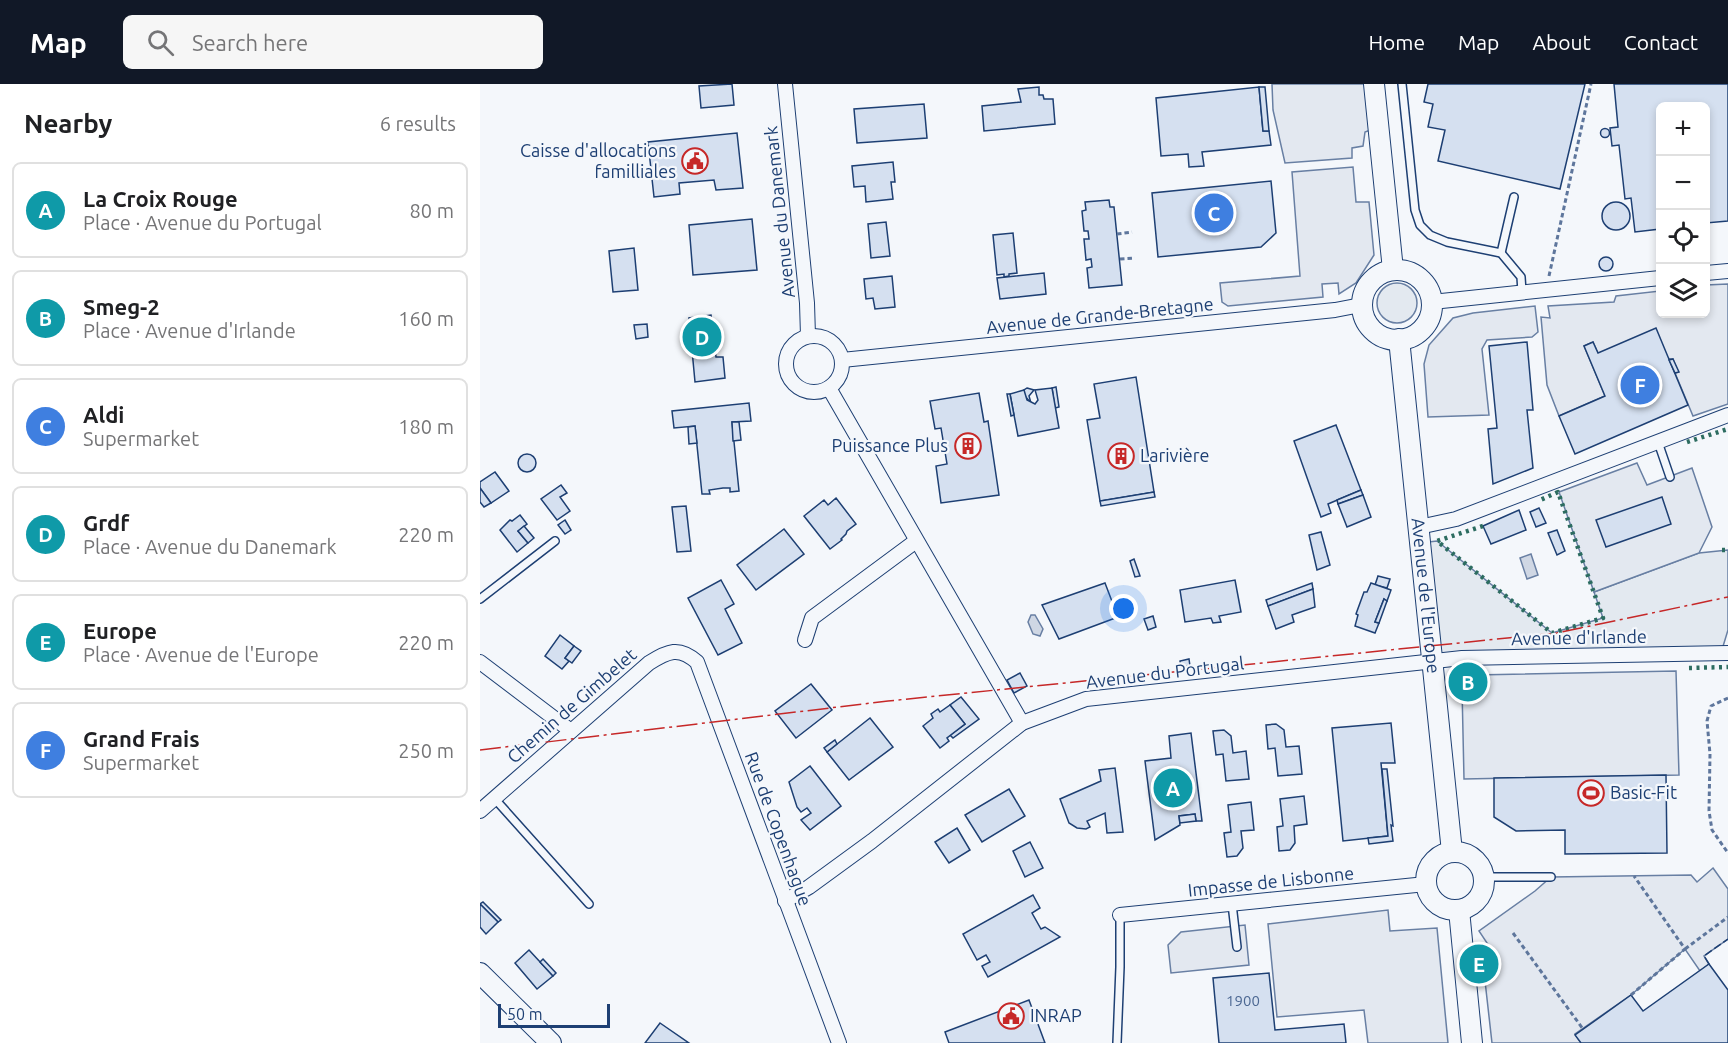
<!DOCTYPE html>
<meta charset="utf-8">
<style>
body{margin:0;font-family:Ubuntu,sans-serif;background:#f6f6f6;color:#202124}
.controls{position:absolute;right:18px;top:18px;display:grid;overflow:hidden;border-radius:9px;box-shadow:0 3px 9px #0003}
.controls button{width:54px;height:54px;display:grid;place-items:center;padding:0;border:0;border-bottom:2px solid #e0e0e0;background:#fff;color:#202124;font:30px sans-serif}
.scale{position:absolute;left:18px;bottom:15px;width:112px;box-sizing:border-box;padding-left:6px;border:3px solid #1d3f73;border-top:0;font-size:16px;line-height:21px;white-space:nowrap;color:#1d3f73;-webkit-text-stroke:4px #f4f7fb;paint-order:stroke}
.you{position:absolute;left:644px;top:525px;width:21px;height:21px;margin:-15px;border:4px solid #fff;border-radius:50%;background:#1a73e8;box-shadow:0 0 0 9px #1a73e833}
.badge{display:grid;place-items:center;width:39px;height:39px;border-radius:50%;background:#111827;color:#fff;font-size:20px;font-weight:700}
.pin{position:absolute;translate:-50% -50%;border:3px solid #fff;box-shadow:0 2px 6px #0006}
.list{margin:0;padding:0;list-style:none}
h2{display:flex;justify-content:space-between;align-items:center;height:78px;margin:0;padding:0 24px;font-size:26px}
h2 small{font-size:20px;font-weight:400;color:#757577}
.list li{display:grid;grid-template-columns:39px 1fr auto;gap:18px;align-items:center;box-sizing:border-box;height:96px;margin:0 12px 12px;padding:0 12px;border:2px solid #e0e0e0;border-radius:9px}
.list b{display:block;font-size:22px;white-space:nowrap}
.list p{margin:0;font-size:20px;white-space:nowrap;color:#757577}
.list em{font-size:20px;font-style:normal;color:#757577}
.icon{flex:none;width:33px;height:33px;fill:none;stroke:currentColor;stroke-width:2;stroke-linecap:round;stroke-linejoin:round}
.map{position:relative;flex:none;width:1248px;height:959px;overflow:hidden}
header{display:flex;align-items:center;gap:36px;box-sizing:border-box;height:84px;padding:0 30px;background:#111827;color:#fff}
header strong{font-size:28px}
nav{display:flex;gap:33px;margin-inline-start:auto;font-size:21px}
.search{width:420px;height:54px;background:#f6f6f6;display:flex;align-items:center;gap:15px;box-sizing:border-box;padding:0 21px;border-radius:9px;color:#757577;font-size:22px}
main{display:flex}
aside{flex:1;background:#fff}
.map>svg:first-child{display:block}
.green{fill:#e3e9f0;stroke:#687fa3;stroke-width:1.5}
.parking{fill:#e3e8f0;stroke:#687fa3;stroke-width:1.5}
.water{fill:#cfd7e4;stroke:#687fa3;stroke-width:1.5}
.building{fill:#d5e0f0;stroke:#1d3f73;stroke-width:1.5}
.lines{fill:none;stroke-linecap:round;stroke-linejoin:round}
.lane-casing{stroke:#1d3f73;stroke-width:10}
.street-casing{stroke:#1d3f73;stroke-width:16}
.secondary-casing{stroke:#1d3f73;stroke-width:22}
.path{stroke:#5e769c;stroke-width:3;stroke-dasharray:4.5 3;stroke-linecap:butt}
.lane{stroke:#f4f7fb;stroke-width:7}
.street{stroke:#f4f7fb;stroke-width:14}
.secondary{stroke:#f4f7fb;stroke-width:20}
.hedge{stroke:#2c6c60;stroke-width:4.5;stroke-dasharray:3 4.5;stroke-linecap:butt}
.fence{stroke:#1d3f73;stroke-width:1.5;stroke-dasharray:8 3;stroke-linecap:butt}
.power{stroke:#c62828;stroke-width:1.5;stroke-dasharray:21 4.5 3 4.5;stroke-linecap:butt}
.labels{text-anchor:middle;stroke-width:4.5;stroke-linejoin:round;paint-order:stroke}
.number-label{font-size:15px;fill:#4b6792}
.poi-label{font-size:18px;fill:#1d3f73;stroke:#f4f7fb;text-anchor:start}
.street-label{font-size:18px;fill:#1d3f73;stroke:#f4f7fb}
</style>
<header>
<strong>Map</strong>
<div class="search"><svg class="icon" aria-label="search" viewBox="0 0 24 24"><circle cx="10" cy="10" r="6"/><path d="M15 15l6 6"/></svg>Search here</div>
<nav><a>Home</a><a>Map</a><a>About</a><a>Contact</a></nav>
</header>
<main>
<aside>
<h2>Nearby<small>6 results</small></h2>
<ul class="list">
<li><span class="badge" style="background:#0f9aa8">A</span><div><b>La Croix Rouge</b><p>Place · Avenue du Portugal</p></div><em>80 m</em></li>
<li><span class="badge" style="background:#0f9aa8">B</span><div><b>Smeg-2</b><p>Place · Avenue d'Irlande</p></div><em>160 m</em></li>
<li><span class="badge" style="background:#3f7fe0">C</span><div><b>Aldi</b><p>Supermarket</p></div><em>180 m</em></li>
<li><span class="badge" style="background:#0f9aa8">D</span><div><b>Grdf</b><p>Place · Avenue du Danemark</p></div><em>220 m</em></li>
<li><span class="badge" style="background:#0f9aa8">E</span><div><b>Europe</b><p>Place · Avenue de l'Europe</p></div><em>220 m</em></li>
<li><span class="badge" style="background:#3f7fe0">F</span><div><b>Grand Frais</b><p>Supermarket</p></div><em>250 m</em></li>
</ul>
</aside>
<div class="map">
<svg width="1248" height="959" viewBox="0 0 1248 959">
<rect width="100%" height="100%" fill="#f4f7fb"/>
<g class="green">
<circle cx="917" cy="219" r="20"/>
<path d="M957 457 1072 549 1123 534 1114 508 1219 469 1248 466V546L1241 569 952 577 940 459Z"/>
</g>
<g class="parking">
<path d="M792 0H887L893 45 885 48 883 62 872 64V74L805 79 793 26Z"/>
<path d="M873 83 876 118H889L894 171 876 199 859 210 858 199 842 200 843 213 748 222 742 218 740 199 820 192 812 88Z"/>
<path d="M1248 200V320L1213 332 1195 289 1198 288 1193 275 1118 269 1113 258 1104 262 1125 312 1079 332 1067 301 1061 233 1070 234 1068 222 1134 218 1136 212 1180 207V230H1226V201Z"/>
<path d="M1055 222 1058 248 1052 253 1007 256 1002 265 1009 331 948 333 944 280 949 261 973 234 993 229Z"/>
<path d="M1157 379 1167 401 1212 384 1232 443 1219 469 1114 508 1079 408Z"/>
<path d="M1196 587 1199 691 984 695 982 604H995V591Z"/>
<path d="M1233 784 1248 805V855L1224 872 1229 880 1220 887 1205 865 1151 911 1095 950 1101 959H1012L1004 888 1016 884 1015 871 999 847 1055 807 1071 793 1211 791 1217 798Z"/>
<path d="M908 826 910 847 957 844 968 959H888L884 926 797 933 788 840Z"/>
<path d="M765 841 769 881 691 889 688 861 701 848Z"/>
</g>
<g class="water">
<path d="M1051 470 1058 491 1047 495 1040 474Z"/>
<path d="M551 531H555L563 545 560 552 553 550 548 538Z"/>
</g>
<g class="building">
<path d="M252 0 254 21 221 24 219 2Z"/>
<path d="M948 0H1105L1080 105 958 77 965 46 948 43 953 20 944 18Z"/>
<path d="M1134 0H1248V137L1226 139V22H1180V145L1155 148 1151 114 1145 115 1139 61 1132 62 1130 44 1138 43Z"/>
<path d="M559 3V11H563L564 15H573L575 40 504 47 502 22 541 18 538 5Z"/>
<path d="M779 3 783 47H789L791 61 722 68 724 82 709 83 708 70 681 72 676 14Z"/>
<path d="M779 3H785L789 47H783Z"/>
<path d="M444 20 447 54 377 59 374 25Z"/>
<circle cx="1125" cy="49" r="4.5"/>
<path d="M257 49 263 104 236 106 234 96 199 99 200 110 174 113 168 58Z"/>
<path d="M413 78 415 98H411L413 115 386 118 385 102 374 103 372 82Z"/>
<path d="M791 97 796 149 781 163 678 173 672 109Z"/>
<path d="M629 116 630 123H634L642 201 609 204 607 184 612 183 611 175 606 176 604 155H609L608 147H604L602 127 606 126 605 118Z"/>
<circle cx="1136" cy="132" r="14"/>
<path d="M272 135 277 186 213 191 209 141Z"/>
<path d="M406 138 410 172 391 174 388 140Z"/>
<path d="M533 149 537 189 529 190V192L524 193V190L517 191 513 151Z"/>
<path d="M154 164 158 206 133 208 129 167Z"/>
<circle cx="1126" cy="180" r="7"/>
<path d="M564 189 566 210 520 215 517 194Z"/>
<path d="M412 192 415 223 395 225 393 214 386 215 384 195Z"/>
<path d="M231 231 236 273H243L245 294 215 298 209 234Z"/>
<path d="M167 240 168 253 156 255 154 241Z"/>
<path d="M1176 244 1208 321 1095 370 1079 332 1125 312 1104 262 1113 258 1118 269Z"/>
<path d="M1047 258 1053 326H1047L1053 384 1013 400 1008 345 1017 344 1009 262Z"/>
<path d="M1193 275 1199 288 1195 289 1189 276Z"/>
<path d="M656 293 674 408 620 417 607 336 620 334 614 300Z"/>
<path d="M576 303 579 323 575 324 572 304Z"/>
<path d="M547 304 554 306 549 312 551 319 544 311V306Z"/>
<path d="M572 304 579 344 538 352 530 310 544 306 547 316 555 320 558 316 555 306Z"/>
<path d="M499 309 504 338 508 337 519 411 461 419 456 382 467 380 461 344 455 345 450 317Z"/>
<path d="M527 310H530L534 331 531 332Z"/>
<path d="M269 319 271 337 252 338 259 407 250 408V404H243L229 406 230 410H222L215 342 194 344 192 327Z"/>
<path d="M252 338H259L261 356 253 357Z"/>
<path d="M856 341 881 406 848 420 851 429 841 433 814 357Z"/>
<path d="M215 342 217 359 209 360 208 343Z"/>
<circle cx="47" cy="379" r="9"/>
<path d="M15 388 29 407 11 419 0 404V398Z"/>
<path d="M81 401 87 409 80 413 90 427 77 436 61 415Z"/>
<path d="M0 404 11 419 4 423 0 418Z"/>
<path d="M881 406 883 411 858 420 857 416Z"/>
<path d="M674 408 675 413 621 422 620 417Z"/>
<path d="M883 411 891 433 867 443 858 420Z"/>
<path d="M1182 413 1191 440 1126 463 1116 436Z"/>
<path d="M356 414 376 440 367 447 366 450 361 455 362 456 350 465 324 432 344 416 348 421Z"/>
<path d="M206 422 211 467 197 468 192 423Z"/>
<path d="M1059 424 1066 439 1056 443 1050 428Z"/>
<path d="M1039 426 1046 446 1011 460 1003 442Z"/>
<path d="M40 431 47 440 38 447 48 459 37 468 20 446 30 436 32 437Z"/>
<path d="M85 436 91 446 85 450 78 441Z"/>
<path d="M44 442 54 454 48 459 38 447Z"/>
<path d="M304 445 324 470 276 506 257 481Z"/>
<path d="M1077 446 1085 467 1077 471 1068 449Z"/>
<path d="M841 448 850 481 837 486 829 451Z"/>
<path d="M654 475 660 492 655 493 650 477Z"/>
<path d="M898 492 910 495 907 504 895 501Z"/>
<path d="M241 496 254 520 245 525 262 559 238 571 208 514Z"/>
<path d="M755 496 761 528 739 532 741 538 733 539 731 534 705 538 700 506Z"/>
<path d="M625 499 638 533 579 555 562 521Z"/>
<path d="M832 499 833 505 788 522 786 516Z"/>
<path d="M891 499 911 506 907 517 904 515 895 538 899 539 895 549 875 542 878 531 876 530 884 508H887Z"/>
<path d="M833 505 835 523 812 531 814 538 796 545 788 522Z"/>
<path d="M904 515 907 517 899 539 895 538Z"/>
<path d="M673 532 676 543 668 546 664 535Z"/>
<path d="M80 551 94 562 85 574 89 577 82 585 65 572Z"/>
<path d="M94 562 101 567 92 579 85 574Z"/>
<path d="M709 575 710 582 701 583 700 577Z"/>
<path d="M540 589 547 602 534 609 527 596Z"/>
<path d="M331 600 352 626 316 654 295 627Z"/>
<path d="M481 613 499 635 473 654 470 651 485 640 470 621Z"/>
<path d="M470 621 485 640 467 654 469 657 460 664 443 642 453 634 451 630 458 625 460 628Z"/>
<path d="M390 634 413 663 369 696 347 668Z"/>
<path d="M911 639 915 679H901L908 752 863 757 852 644Z"/>
<path d="M796 640 804 646 806 663 819 662 822 690 798 692 795 664 788 665 786 641Z"/>
<path d="M744 646 751 652 753 669 766 667 769 695 746 697 743 670 736 671 733 647Z"/>
<path d="M711 649 722 737H716L715 730 699 732 700 741 675 756 665 677 691 674 689 652Z"/>
<path d="M355 656 357 660 347 668 344 664Z"/>
<path d="M330 682 361 722 330 746 321 736 331 729 327 724 321 728 317 723 309 698Z"/>
<path d="M635 684 643 748 627 749 625 729 607 737 610 743 606 745 597 744 589 739 580 715 621 697 619 686Z"/>
<path d="M902 685H907L913 742 911 741 913 757 889 760 888 754 908 752Z"/>
<path d="M1186 691 1187 769 1085 770V746L1036 747 1014 733V694Z"/>
<path d="M529 705 545 732 502 758 485 731Z"/>
<path d="M824 712 827 740 814 742 815 759 810 766 799 767 797 743 803 742 800 715Z"/>
<path d="M771 718 774 746 761 747 763 764 757 772 747 773 744 749 751 748 748 721Z"/>
<path d="M715 730 716 737 700 739 699 732Z"/>
<path d="M477 744 490 766 469 779 455 758Z"/>
<path d="M550 758 563 784 545 793 533 767Z"/>
<path d="M553 811 560 824 552 829 561 845 565 843 580 853 508 893 502 882 510 878 506 871 497 876 483 850Z"/>
<path d="M3 818 21 836 18 838 0 820Z"/>
<path d="M0 820 18 838 6 850 0 843Z"/>
<path d="M49 866 73 892 57 905 35 879Z"/>
<path d="M63 875 76 889 73 892 60 878Z"/>
<path d="M1229 880 1248 906V959H1101L1095 951 1151 911 1163 927Z"/>
<path d="M789 889 795 946 864 940 866 959H739L733 894Z"/>
<path d="M549 916 565 959H469L465 948Z"/>
<path d="M180 939 209 959H165Z"/>
</g>
<g class="lines">
<g class="lane-casing">
<g id="lane">
<path d="M922 0 935 126 940 141 950 151 967 158 1021 169 1041 193 1042 208"/>
<path d="M1021 169 1034 113"/>
<path d="M1178 358 1190 393"/>
<path d="M0 515 75 457"/>
<path d="M14 714 109 820"/>
<path d="M1004 793H1071"/>
<path d="M752 820 757 863"/>
<path d="M637 959 640 883V831"/>
</g>
</g>
<g class="street-casing">
<g id="street">
<path d="M305 0 327 219 328 252"/>
<path d="M1226 189 1248 187"/>
<path d="M952 218 1180 194"/>
<circle cx="334" cy="280" r="28"/>
<path d="M362 276 855 226 881 221"/>
<path d="M349 304 542 639"/>
<path d="M939 443 976 435 1248 331"/>
<path d="M325 556 332 534 436 457"/>
<path d="M0 578 91 647"/>
<path d="M0 727 169 579C188 567 199 562 217 578L359 959"/>
<path d="M305 817 329 803 392 757 542 639 606 615 982 574 1248 569"/>
<path d="M640 831 946 800"/>
</g>
</g>
<g class="secondary-casing">
<g id="secondary">
<path d="M894 0 913 186"/>
<circle cx="917" cy="221" r="35"/>
<path id="s1" d="M919 255 972 768"/>
<circle cx="975" cy="797" r="29"/>
<path d="M979 826 992 959"/>
<path d="M0 889 71 959"/>
</g>
</g>
<g class="path">
<path d="M637 150 652 148"/>
<path d="M640 175 655 174"/>
<path d="M1069 192 1111 0"/>
<path d="M1248 614 1231 622 1227 637 1230 670 1229 727 1232 746 1248 769"/>
<path d="M1033 849 1103 945"/>
<path d="M1205 865 1248 833"/>
<path d="M1151 911 1205 865 1154 792"/>
</g>
<use href="#lane" class="lane"/>
<use href="#street" class="street"/>
<use href="#secondary" class="secondary"/>
<g class="hedge">
<path d="M1207 358 1248 345"/>
<path d="M1003 442 957 457 1072 549 1123 534 1078 408 1058 417"/>
<path d="M1242 466H1248"/>
<path d="M1209 584 1248 583"/>
</g>
<path class="fence" d="M1229 880 1224 872 1248 855"/>
<path class="power" d="M0 666 408 617 1077 549 1248 513"/>
</g>
<defs>
<g id="civic-ring" transform="scale(1.35)"><circle r="9.5" fill="#f4f7fb" stroke="#c62828" stroke-width="1.5"/><path d="M-.6-6.5H3V-4.5H.6V-3L4-1V1h2V6H-6V1h2V-1L-.6-3ZM-1.2 2.5V6h2.4V2.5Z" fill="#c62828"/></g>
<g id="building-ring" transform="scale(1.35)"><circle r="9.5" fill="#f4f7fb" stroke="#c62828" stroke-width="1.5"/><path d="M-4-6H4V6H1V3H-1V6H-4ZM-2.5-4.3h1.7v1.8h-1.7ZM.8-4.3h1.7v1.8H.8ZM-2.5-1h1.7V.8h-1.7ZM.8-1h1.7V.8H.8Z" fill="#c62828"/></g>
<g id="stadium-ring" transform="scale(1.35)"><circle r="9.5" fill="#f4f7fb" stroke="#c62828" stroke-width="1.5"/><path d="M0-5a6.5 5 0 1 0 0 10a6.5 5 0 1 0 0-10ZM-3.5-1.8h7v3.6h-7Z" fill="#c62828"/></g>
</defs>
<g fill-rule="evenodd">
<use href="#civic-ring" x="215" y="77"/>
<use href="#building-ring" x="488" y="362"/>
<use href="#building-ring" x="641" y="372"/>
<use href="#stadium-ring" x="1111" y="709"/>
<use href="#civic-ring" x="531" y="932"/>
</g>
<g class="labels">
<g class="number-label">
<text x="763" y="922">1900</text>
</g>
<g class="poi-label">
<text x="196" y="73" text-anchor="end">Caisse d'allocations<tspan x="196" dy="21">familliales</tspan></text>
<text x="468" y="368" text-anchor="end">Puissance Plus</text>
<text x="660" y="378">Larivière</text>
<text x="1130" y="715">Basic-Fit</text>
<text x="550" y="938">INRAP</text>
</g>
<g class="street-label">
<text transform="translate(300 128) rotate(-96)" y="6">Avenue du Danemark</text>
<text transform="translate(620 232) rotate(-6)" y="6">Avenue de Grande-Bretagne</text>
<text dy="6" stroke="none"><textPath href="#s1" startOffset="258">Avenue de l'Europe</textPath></text>
<text transform="translate(1099 554) rotate(-1)" y="6">Avenue d'Irlande</text>
<text transform="translate(685 589) rotate(-7)" y="6">Avenue du Portugal</text>
<text transform="translate(92 622) rotate(-41)" y="6">Chemin de Gimbelet</text>
<text transform="translate(298 745) rotate(70)" y="6">Rue de Copenhague</text>
<text transform="translate(791 798) rotate(-6)" y="6">Impasse de Lisbonne</text>
</g>
</g>
</svg>
<div class="controls">
<button>+</button>
<button>−</button>
<button><svg class="icon" aria-label="locate" viewBox="0 0 24 24"><circle cx="12" cy="12" r="6"/><path d="M12 2v4M12 18v4M2 12h4M18 12h4"/></svg></button>
<button><svg class="icon" aria-label="layers" viewBox="0 0 24 24"><path d="M12 4l9 5-9 5-9-5zM3 14l9 5 9-5"/></svg></button>
</div>
<div class="scale">50 m</div>
<div class="you"></div>
<div class="pin badge" style="left:693px;top:704px;background:#0f9aa8">A</div>
<div class="pin badge" style="left:988px;top:598px;background:#0f9aa8">B</div>
<div class="pin badge" style="left:734px;top:129px;background:#3f7fe0">C</div>
<div class="pin badge" style="left:222px;top:253px;background:#0f9aa8">D</div>
<div class="pin badge" style="left:999px;top:880px;background:#0f9aa8">E</div>
<div class="pin badge" style="left:1160px;top:301px;background:#3f7fe0">F</div>
</div>
</main>
